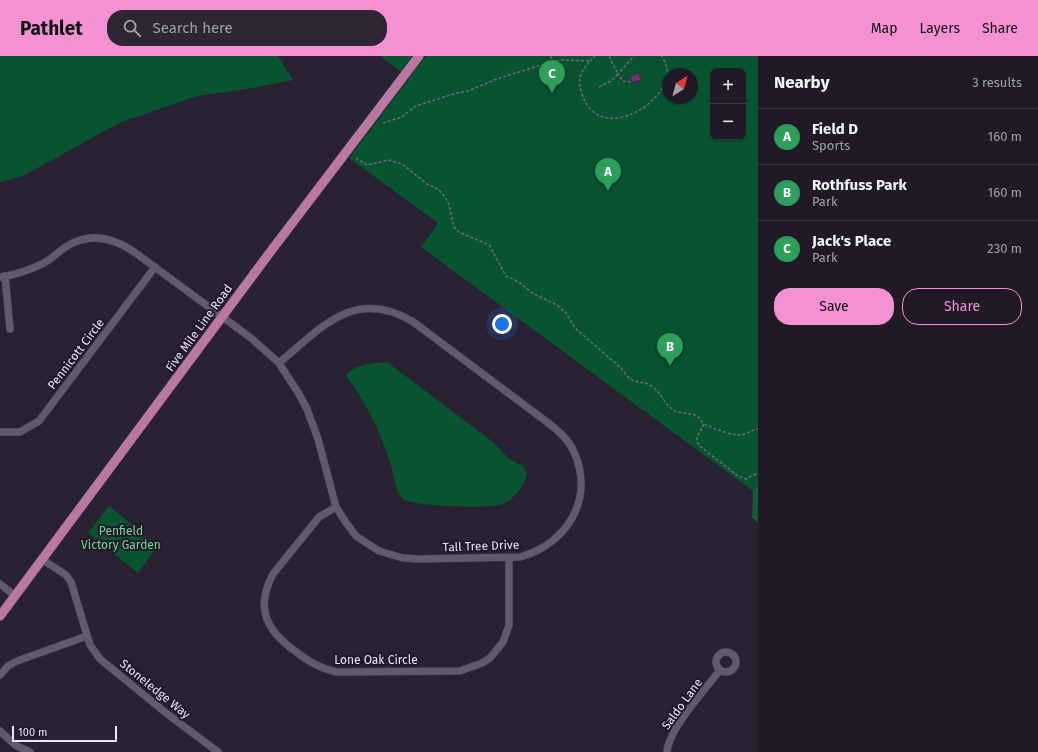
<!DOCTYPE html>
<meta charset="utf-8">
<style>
body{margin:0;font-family:"Fira Sans",sans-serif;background:#2c2732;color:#f1f3f6}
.controls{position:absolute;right:12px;top:12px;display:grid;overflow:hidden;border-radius:8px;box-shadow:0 1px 3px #0004}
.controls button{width:36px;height:36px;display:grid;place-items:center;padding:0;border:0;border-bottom:1px solid #3c3843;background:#1f1a26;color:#f1f3f6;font:20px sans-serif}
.compass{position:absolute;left:662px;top:12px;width:36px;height:36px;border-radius:50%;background:#1f1a26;box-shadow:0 1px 3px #0004;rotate:36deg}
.scale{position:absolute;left:12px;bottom:10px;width:105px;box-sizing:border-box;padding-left:4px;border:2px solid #ece7f3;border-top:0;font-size:11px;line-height:14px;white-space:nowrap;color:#ece7f3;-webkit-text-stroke:3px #201829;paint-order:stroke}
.you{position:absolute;left:502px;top:268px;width:14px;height:14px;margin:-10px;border:3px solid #fff;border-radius:50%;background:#1a73e8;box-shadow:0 0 0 6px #1a73e833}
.badge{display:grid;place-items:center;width:26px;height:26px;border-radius:50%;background:#f491d3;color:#fff;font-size:13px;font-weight:700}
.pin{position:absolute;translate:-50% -33px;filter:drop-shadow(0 1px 2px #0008)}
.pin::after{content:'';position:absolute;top:21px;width:14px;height:12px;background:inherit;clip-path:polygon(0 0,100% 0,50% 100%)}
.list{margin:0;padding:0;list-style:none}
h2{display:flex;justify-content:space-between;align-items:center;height:52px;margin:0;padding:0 16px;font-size:17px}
h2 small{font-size:13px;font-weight:400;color:#a1a1a7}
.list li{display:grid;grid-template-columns:26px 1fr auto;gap:12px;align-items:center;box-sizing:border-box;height:56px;padding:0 16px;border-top:1px solid #3c3843}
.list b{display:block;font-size:15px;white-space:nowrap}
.list p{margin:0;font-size:13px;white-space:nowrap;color:#a1a1a7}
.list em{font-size:13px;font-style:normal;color:#a1a1a7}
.actions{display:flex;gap:8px;padding:12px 16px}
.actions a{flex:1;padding:9px 0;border:1px solid #f491d3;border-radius:16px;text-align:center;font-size:14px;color:#f491d3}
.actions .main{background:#f491d3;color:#111}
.icon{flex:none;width:22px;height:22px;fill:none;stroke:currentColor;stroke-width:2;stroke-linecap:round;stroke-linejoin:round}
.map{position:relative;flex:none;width:758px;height:696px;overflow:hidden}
header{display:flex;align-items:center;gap:24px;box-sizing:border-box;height:56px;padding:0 20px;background:#f491d3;color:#111}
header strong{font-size:19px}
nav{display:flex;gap:22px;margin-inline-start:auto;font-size:14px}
.search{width:280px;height:36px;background:#2c2732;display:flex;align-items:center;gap:10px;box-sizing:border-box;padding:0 14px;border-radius:16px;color:#a1a1a7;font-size:15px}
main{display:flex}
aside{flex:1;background:#1f1a26}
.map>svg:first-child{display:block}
.green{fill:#085431;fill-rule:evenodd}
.forest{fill:#115d38}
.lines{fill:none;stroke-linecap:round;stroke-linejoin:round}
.minor-casing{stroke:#46404e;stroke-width:8}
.major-casing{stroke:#46404e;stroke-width:10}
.path{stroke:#6f6978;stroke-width:1.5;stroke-dasharray:3 2;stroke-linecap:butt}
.minor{stroke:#62596d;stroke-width:7}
.major{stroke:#ba78a0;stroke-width:9}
.shaded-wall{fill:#49294c}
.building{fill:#683b6c;stroke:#49294c}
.labels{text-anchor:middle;stroke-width:4;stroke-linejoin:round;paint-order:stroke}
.street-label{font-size:12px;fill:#ece7f3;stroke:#201829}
.park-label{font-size:12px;fill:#75d69d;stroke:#201829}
</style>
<header>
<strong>Pathlet</strong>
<div class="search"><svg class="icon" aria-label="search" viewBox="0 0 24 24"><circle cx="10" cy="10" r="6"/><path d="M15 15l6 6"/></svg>Search here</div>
<nav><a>Map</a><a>Layers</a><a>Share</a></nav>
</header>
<main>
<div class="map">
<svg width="758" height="696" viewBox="0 0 758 696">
<rect width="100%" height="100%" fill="#292233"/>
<g class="green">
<path d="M0 0H278L293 24 247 33 197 40 119 67 23 120 0 126Z"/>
<path d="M380 0H412L401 16Z"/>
<path d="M426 0H758V428L753 435 421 191 438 167 349 102ZM713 15H743V81H713ZM668 18H692V42H668Z"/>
<path d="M387 306 493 386 509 403 523 410 527 418C525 429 514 443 503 448 499 449 493 449 488 450 476 452 412 450 403 443 394 435 394 417 390 406 380 374 365 346 346 319 356 308 373 307 387 306Z"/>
<path d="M109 450 158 490 138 517 88 477Z"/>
</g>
<path class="forest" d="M758 428V466L752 462 753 435Z"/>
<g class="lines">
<g class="minor-casing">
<g id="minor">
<path d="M5 220 10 273"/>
<path d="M0 221C15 219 30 214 44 207 53 202 60 194 69 189 93 175 116 183 137 198L251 282 279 307 299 338 307 353 318 383 336 451 347 468 356 480 379 495 403 502 419 503 520 501C567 488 595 443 574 396 568 382 555 372 543 363L412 265C354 231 321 272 279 307"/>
<path d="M0 376H20L39 365 155 211"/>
<path d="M336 451 319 461 273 518C255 552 266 574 295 595 308 605 319 612 336 616L460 615 482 607 490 602 503 586 509 569V503"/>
<path d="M43 504 66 519 71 526 90 589 100 603 166 657 218 696"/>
<path d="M0 528 15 540"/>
<circle cx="726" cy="606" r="10"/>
<path d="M0 619 8 610 17 605 87 580"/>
<path d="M0 675 15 689 30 696"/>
<path d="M667 696C669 672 705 634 720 614"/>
</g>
</g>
<g class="major-casing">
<path id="major" d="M0 560 268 199 419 0"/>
</g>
<g class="path">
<path d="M551 0 553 25"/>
<path d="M590 5 595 0"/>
<path d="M631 26 623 25 618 18 634 0"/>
<path d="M599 31 611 25 618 18 609 0"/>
<path d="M383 67 402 61 414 51 422 48 457 37 468 35 494 24 541 9 561 4 590 5C580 16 577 24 582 38 601 97 691 34 661 0"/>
<path d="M356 102 367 109 389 104 402 108 427 128 439 134 445 141 449 149 454 171 459 176 489 189 506 220 519 226 532 237 557 249 566 257 575 272 622 313C634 333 642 321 654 332 661 337 664 347 672 353 678 358 687 356 695 359 700 361 701 366 706 369 712 372 734 380 741 379 746 378 752 374 758 373"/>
<path d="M704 368 697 381V386L701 391 738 420 746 423 758 417"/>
</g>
<use href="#minor" class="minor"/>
<use href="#major" class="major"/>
</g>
<path class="shaded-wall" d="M641 24V26L632 28V26Z"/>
<path class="building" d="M639 17 641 24 632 26 630 20Z"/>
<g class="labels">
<g class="street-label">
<text transform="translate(199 272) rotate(-54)" y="4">Five Mile Line Road</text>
<text transform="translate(76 298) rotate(-53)" y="4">Pennicott Circle</text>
<text transform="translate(481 490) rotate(-2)" y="4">Tall Tree Drive</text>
<text x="376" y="608">Lone Oak Circle</text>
<text transform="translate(155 633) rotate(39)" y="4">Stoneledge Way</text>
<text transform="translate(682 648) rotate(-54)" y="4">Saldo Lane</text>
</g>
<g class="park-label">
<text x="121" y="479">Penfield<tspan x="121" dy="14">Victory Garden</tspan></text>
</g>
</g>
</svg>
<div class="controls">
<button>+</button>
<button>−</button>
</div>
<svg class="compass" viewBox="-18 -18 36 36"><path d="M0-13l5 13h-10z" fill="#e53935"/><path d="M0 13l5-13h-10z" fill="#a1a1a7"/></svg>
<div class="scale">100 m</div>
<div class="you"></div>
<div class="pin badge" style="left:608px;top:135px;background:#2e9e5b">A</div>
<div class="pin badge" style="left:670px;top:310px;background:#2e9e5b">B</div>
<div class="pin badge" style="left:552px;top:37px;background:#2e9e5b">C</div>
</div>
<aside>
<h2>Nearby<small>3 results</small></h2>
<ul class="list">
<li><span class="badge" style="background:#2e9e5b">A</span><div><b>Field D</b><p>Sports</p></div><em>160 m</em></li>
<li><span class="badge" style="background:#2e9e5b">B</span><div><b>Rothfuss Park</b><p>Park</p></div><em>160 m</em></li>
<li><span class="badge" style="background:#2e9e5b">C</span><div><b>Jack's Place</b><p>Park</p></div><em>230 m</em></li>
</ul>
<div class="actions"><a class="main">Save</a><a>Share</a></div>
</aside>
</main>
